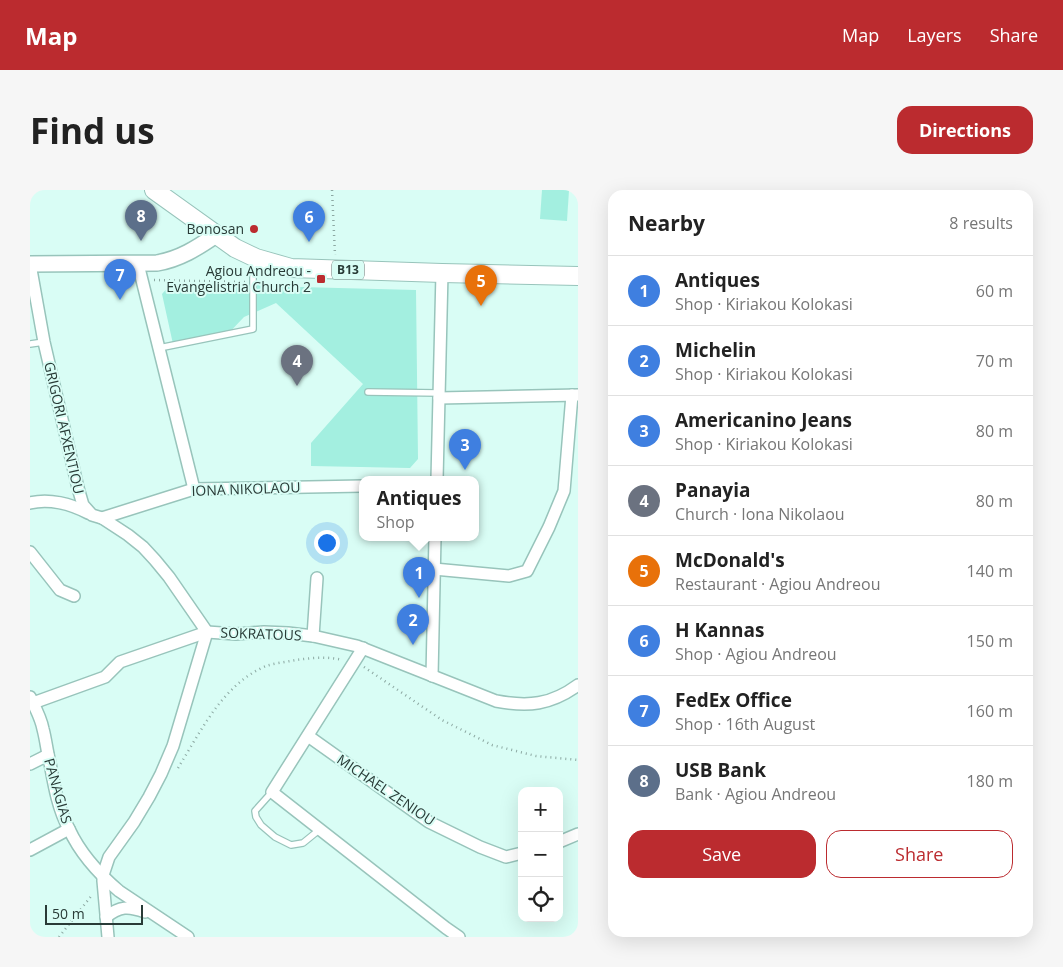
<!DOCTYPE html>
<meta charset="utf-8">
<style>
body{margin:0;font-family:"Open Sans",sans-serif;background:#f6f6f6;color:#222}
.controls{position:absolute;right:15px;bottom:15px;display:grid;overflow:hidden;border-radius:10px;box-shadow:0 5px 20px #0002}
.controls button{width:45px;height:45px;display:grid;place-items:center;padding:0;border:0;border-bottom:1px solid #e0e0e0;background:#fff;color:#222;font:25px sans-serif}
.scale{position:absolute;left:15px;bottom:12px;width:98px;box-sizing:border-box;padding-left:5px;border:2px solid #293b37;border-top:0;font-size:14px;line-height:18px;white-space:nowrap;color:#293b37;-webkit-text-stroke:4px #d9fdf5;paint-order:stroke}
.you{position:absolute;left:296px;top:352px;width:18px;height:18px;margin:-12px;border:4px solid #fff;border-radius:50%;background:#1a73e8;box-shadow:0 0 0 8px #1a73e833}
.badge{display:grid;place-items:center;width:32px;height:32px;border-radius:50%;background:#bb2b2f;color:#fff;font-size:16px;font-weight:700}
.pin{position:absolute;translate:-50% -41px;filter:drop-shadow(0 1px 2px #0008)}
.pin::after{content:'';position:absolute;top:26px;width:18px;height:15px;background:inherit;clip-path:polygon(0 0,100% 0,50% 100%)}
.popup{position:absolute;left:329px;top:286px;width:120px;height:65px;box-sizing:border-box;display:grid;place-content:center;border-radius:10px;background:#fff;filter:drop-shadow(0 1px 4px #0005);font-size:16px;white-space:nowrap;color:#767676}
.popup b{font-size:19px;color:#222}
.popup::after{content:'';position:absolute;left:50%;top:100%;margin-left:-10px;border:10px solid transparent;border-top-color:#fff}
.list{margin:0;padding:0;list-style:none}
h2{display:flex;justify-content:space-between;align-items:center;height:65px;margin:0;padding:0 20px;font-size:21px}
h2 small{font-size:16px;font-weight:400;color:#767676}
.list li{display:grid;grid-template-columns:32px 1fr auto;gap:15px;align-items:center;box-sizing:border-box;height:70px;padding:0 20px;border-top:1px solid #e0e0e0}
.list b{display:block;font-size:19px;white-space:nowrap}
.list p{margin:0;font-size:16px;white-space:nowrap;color:#767676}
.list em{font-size:16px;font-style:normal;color:#767676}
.actions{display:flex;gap:10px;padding:15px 20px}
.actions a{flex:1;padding:11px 0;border:1px solid #bb2b2f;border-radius:15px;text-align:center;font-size:18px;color:#bb2b2f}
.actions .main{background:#bb2b2f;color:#fff}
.icon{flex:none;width:28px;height:28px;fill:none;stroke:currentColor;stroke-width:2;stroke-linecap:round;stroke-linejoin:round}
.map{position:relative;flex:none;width:548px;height:747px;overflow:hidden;border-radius:15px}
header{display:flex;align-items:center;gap:30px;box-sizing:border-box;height:70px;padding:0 25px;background:#bb2b2f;color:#fff}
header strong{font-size:24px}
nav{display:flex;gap:28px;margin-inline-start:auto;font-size:18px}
.intro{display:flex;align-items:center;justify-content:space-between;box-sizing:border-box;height:120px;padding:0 30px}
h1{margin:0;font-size:35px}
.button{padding:12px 22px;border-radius:15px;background:#bb2b2f;color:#fff;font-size:18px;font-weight:700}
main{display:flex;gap:30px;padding:0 30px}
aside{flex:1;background:#fff;border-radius:15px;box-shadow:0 5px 20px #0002}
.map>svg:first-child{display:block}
.green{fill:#a3efe0}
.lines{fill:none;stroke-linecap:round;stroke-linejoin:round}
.service-casing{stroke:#98c4bb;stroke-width:8}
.minor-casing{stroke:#98c4bb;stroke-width:14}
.secondary-casing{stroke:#98c4bb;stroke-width:18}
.primary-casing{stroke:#98c4bb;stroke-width:20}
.path{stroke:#8ca8a2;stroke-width:2.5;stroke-dasharray:1 4;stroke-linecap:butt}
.service{stroke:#fff;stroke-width:5.5}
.minor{stroke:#fff;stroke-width:11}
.secondary{stroke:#fff;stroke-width:15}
.primary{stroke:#fff;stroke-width:18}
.poi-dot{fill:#bb2b2f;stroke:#d9fdf5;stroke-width:2}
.labels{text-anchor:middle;stroke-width:4;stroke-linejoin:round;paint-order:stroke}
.shield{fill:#d9fdf5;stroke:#5e7570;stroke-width:1}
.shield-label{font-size:12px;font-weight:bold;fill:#293b37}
.poi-label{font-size:14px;fill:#293b37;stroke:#d9fdf5;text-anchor:end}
.street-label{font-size:14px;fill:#293b37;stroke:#d9fdf5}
</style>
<header>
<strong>Map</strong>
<nav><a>Map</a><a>Layers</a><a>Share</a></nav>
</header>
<div class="intro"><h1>Find us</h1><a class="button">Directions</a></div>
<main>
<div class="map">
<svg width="548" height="747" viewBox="0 0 548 747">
<rect width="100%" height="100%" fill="#d9fdf5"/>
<g class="green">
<path d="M512 0H539L537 31 510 29Z"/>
<path d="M141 94H233L270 97 386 100 388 269 380 278 281 276V253L333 194 246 113 214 127 195 147 143 154 132 104Z"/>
</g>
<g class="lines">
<g class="service-casing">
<g id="service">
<path d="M0 154 14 152"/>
<path d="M129 158 223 139V87L226 70"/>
<path d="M338 202 409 203"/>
<path d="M242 602 225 621 226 627 231 635 245 647 261 655 273 653 289 640"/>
</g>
</g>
<g class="minor-casing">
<g id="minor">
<path d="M0 74 14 152 48 298 53 315 62 325 72 328 98 345 113 357 125 370 139 387 177 442"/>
<path d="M108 74 164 299"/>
<path d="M409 208 548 205"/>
<path d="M407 289 412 83"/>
<path d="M0 313C19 308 41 314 58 323"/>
<path d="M72 328 164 299 333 296"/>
<path d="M0 362 30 400 44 406"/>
<path d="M404 379 479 386 497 381 519 337 534 301 542 205"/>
<path d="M283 446 287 388"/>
<path d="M333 458 242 602 416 738 429 747"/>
<path d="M402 486 405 347"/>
<path d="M0 507C5 517 11 528 13 539 16 550 17 562 20 573 24 595 28 619 39 639 50 663 69 684 89 701L158 747"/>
<path d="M3 513 75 487 90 472 177 442 206 444 234 442 258 443 283 446 327 456 466 511C498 517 521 515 548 495"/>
<path d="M278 546 399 632 450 657 476 667 492 663"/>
<path d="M0 574 18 565"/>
<path d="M529 652 548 644"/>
<path d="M0 660 39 639"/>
<path d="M76 727C90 716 98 716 115 722"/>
<path d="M78 747 73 691V685L79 667 104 632 119 607 131 584 143 556 177 442"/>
</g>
</g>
<g class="secondary-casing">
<path id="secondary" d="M0 74 127 73C150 69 167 58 186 45"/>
</g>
<g class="primary-casing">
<path id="primary" d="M124 0 205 58 226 68 261 78 412 83 548 86"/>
</g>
<g class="path">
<path d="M302 0 305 65"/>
<path d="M124 90 215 92"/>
<path d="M334 477 412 530 462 555 506 566 548 570"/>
<path d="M148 578C171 541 193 494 236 476 245 473 256 472 266 470 281 468 297 466 312 470"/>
<path d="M29 747 62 705"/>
</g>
<use href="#service" class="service"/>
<use href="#minor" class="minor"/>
<use href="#secondary" class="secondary"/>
<use href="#primary" class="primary"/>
</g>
<g class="poi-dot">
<circle cx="224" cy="39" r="5"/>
<rect x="286" y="84" width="10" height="10" rx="2.5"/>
</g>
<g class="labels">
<rect class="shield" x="302" y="70.5" width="32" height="19" rx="4"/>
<g class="shield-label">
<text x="318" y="84">B13</text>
</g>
<g class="poi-label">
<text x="214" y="44">Bonosan</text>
<text x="281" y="86">Agiou Andreou -<tspan x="281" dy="16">Evangelistria Church 2</tspan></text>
</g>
<g class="street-label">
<text transform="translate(34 238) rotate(77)" y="5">GRIGORI AFXENTIOU</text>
<text transform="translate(216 299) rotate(-2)" y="5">IONA NIKOLAOU</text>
<text transform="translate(231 444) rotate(2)" y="5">SOKRATOUS</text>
<text transform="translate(356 600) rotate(34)" y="5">MICHAEL ZENIOU</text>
<text transform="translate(28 601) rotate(74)" y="5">PANAGIAS</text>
</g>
</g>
</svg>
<div class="controls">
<button>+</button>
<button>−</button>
<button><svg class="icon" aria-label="locate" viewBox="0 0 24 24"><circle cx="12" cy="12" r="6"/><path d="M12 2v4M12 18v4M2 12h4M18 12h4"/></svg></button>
</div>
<div class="scale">50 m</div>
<div class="you"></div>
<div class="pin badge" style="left:389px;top:408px;background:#3f7fe0">1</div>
<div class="popup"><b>Antiques</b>Shop</div>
<div class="pin badge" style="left:383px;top:455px;background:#3f7fe0">2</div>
<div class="pin badge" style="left:435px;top:280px;background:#3f7fe0">3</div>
<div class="pin badge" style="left:267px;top:196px;background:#6b7280">4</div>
<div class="pin badge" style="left:451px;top:116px;background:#e8710a">5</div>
<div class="pin badge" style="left:279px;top:52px;background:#3f7fe0">6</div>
<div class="pin badge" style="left:90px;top:110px;background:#3f7fe0">7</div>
<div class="pin badge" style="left:111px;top:51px;background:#5c6f8a">8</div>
</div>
<aside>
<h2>Nearby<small>8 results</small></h2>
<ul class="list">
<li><span class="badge" style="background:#3f7fe0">1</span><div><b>Antiques</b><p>Shop · Kiriakou Kolokasi</p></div><em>60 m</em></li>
<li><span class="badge" style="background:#3f7fe0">2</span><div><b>Michelin</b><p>Shop · Kiriakou Kolokasi</p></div><em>70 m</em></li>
<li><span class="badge" style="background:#3f7fe0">3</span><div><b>Americanino Jeans</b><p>Shop · Kiriakou Kolokasi</p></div><em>80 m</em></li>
<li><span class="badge" style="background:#6b7280">4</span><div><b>Panayia</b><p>Church · Iona Nikolaou</p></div><em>80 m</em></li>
<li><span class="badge" style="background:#e8710a">5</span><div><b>McDonald's</b><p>Restaurant · Agiou Andreou</p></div><em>140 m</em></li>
<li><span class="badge" style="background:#3f7fe0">6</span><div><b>H Kannas</b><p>Shop · Agiou Andreou</p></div><em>150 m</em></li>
<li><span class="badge" style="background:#3f7fe0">7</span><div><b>FedEx Office</b><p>Shop · 16th August</p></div><em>160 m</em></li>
<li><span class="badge" style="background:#5c6f8a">8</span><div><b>USB Bank</b><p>Bank · Agiou Andreou</p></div><em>180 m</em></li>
</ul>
<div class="actions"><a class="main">Save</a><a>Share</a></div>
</aside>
</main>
